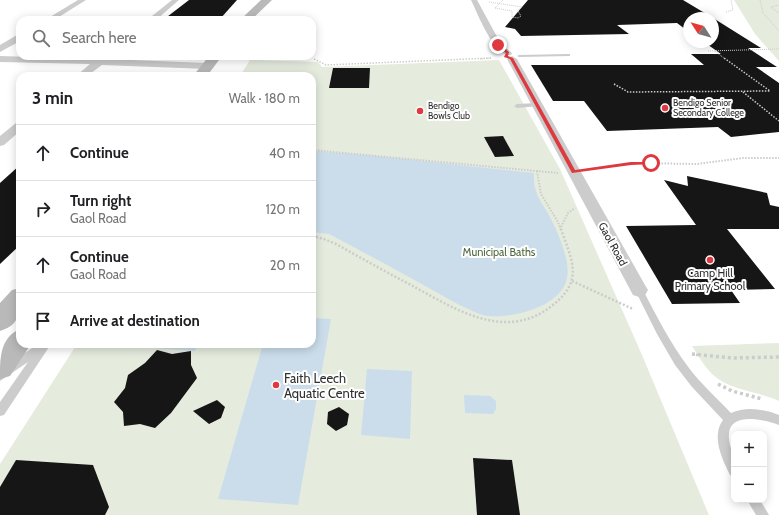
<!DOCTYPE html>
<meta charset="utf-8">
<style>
body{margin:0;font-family:Cabin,sans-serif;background:#f2f2f2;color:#202124}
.controls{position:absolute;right:12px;bottom:12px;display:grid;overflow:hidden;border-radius:8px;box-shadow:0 2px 10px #0003}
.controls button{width:36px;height:36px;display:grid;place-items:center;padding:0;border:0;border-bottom:1px solid #e0e0e0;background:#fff;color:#202124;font:20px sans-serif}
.compass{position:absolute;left:683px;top:12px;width:36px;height:36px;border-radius:50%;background:#fff;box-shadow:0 2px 10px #0003;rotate:306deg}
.stop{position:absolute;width:12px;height:12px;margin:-9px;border:3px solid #de393e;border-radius:50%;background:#fff}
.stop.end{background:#de393e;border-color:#fff;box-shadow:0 1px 4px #0008}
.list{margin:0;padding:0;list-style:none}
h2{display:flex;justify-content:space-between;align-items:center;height:52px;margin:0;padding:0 16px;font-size:17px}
h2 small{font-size:13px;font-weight:400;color:#757577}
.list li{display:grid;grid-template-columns:26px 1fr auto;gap:12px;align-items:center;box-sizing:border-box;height:56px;padding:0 16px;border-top:1px solid #e0e0e0}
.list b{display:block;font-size:15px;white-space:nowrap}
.list p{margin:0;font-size:13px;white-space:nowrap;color:#757577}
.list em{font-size:13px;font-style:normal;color:#757577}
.icon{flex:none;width:22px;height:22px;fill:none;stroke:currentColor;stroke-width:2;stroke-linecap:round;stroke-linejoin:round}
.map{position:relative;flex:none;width:779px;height:515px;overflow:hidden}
.search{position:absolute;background:#fff;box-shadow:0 2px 10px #0003;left:16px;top:16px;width:300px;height:44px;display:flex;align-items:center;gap:10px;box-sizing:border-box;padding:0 14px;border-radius:12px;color:#757577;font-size:15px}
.panel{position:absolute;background:#fff;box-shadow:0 2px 10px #0003;left:16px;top:72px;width:300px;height:276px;border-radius:12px}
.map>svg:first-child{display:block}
.green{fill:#e5ecde}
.water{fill:#cbddeb}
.building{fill:#161616}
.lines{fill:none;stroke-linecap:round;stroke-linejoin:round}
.path-far4{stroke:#ccc;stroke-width:1;stroke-dasharray:1 1;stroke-linecap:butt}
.path-far3{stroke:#ccc;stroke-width:1.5;stroke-dasharray:1.5 1.5;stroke-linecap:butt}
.path-far2{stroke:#ccc;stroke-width:2;stroke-dasharray:1.5 1.5;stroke-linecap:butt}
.path-far1{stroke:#ccc;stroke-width:2.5;stroke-dasharray:2 2;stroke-linecap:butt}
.path{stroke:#ccc;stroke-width:3.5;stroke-dasharray:3 3;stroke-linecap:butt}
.lane{fill:#ccc;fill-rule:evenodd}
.street{fill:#ccc;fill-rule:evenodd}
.secondary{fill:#b9b9b9;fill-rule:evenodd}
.route{fill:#de393e}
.poi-dot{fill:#de393e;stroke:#fff;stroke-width:1.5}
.labels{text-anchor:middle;stroke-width:4;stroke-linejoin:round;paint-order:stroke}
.far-poi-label{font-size:9px;fill:#2f2f2f;stroke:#fff;text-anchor:start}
.street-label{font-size:11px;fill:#2f2f2f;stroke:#fff}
.park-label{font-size:11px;fill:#50693e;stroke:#fff}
.poi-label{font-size:11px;fill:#2f2f2f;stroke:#fff}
.near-poi-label{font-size:13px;fill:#2f2f2f;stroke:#fff;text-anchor:start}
</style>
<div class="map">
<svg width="779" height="515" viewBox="0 0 779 515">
<rect width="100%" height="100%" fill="#fff"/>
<g class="green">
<path d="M734 0H779V61L755 34Z"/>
<path d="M250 60 318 62 322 67 499 60 560 169 642 355 709 515H0V464L77 344H312V76H240Z"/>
<path d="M779 343V401C758 391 730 391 712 374 704 366 698 355 692 346Z"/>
</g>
<g class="water">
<path d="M312 151 376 156 534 173C533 193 540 199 549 215 557 230 571 261 567 278 565 291 552 301 541 306 525 313 506 318 488 316 477 315 446 298 436 292 400 272 365 253 329 234L312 232Z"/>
<path d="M312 318 331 319 298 505 218 499 263 344H312Z"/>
<path d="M156 344H198L195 351 154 348Z"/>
<path d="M367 369 412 371 410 439 361 435Z"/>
<path d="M464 395 490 396 496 401V409L493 414 465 413Z"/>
</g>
<g class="building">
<path d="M189 0H237L220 19 163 20Z"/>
<path d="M528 0H683L713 18H689V32L677 23 617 25 629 34 521 36 515 29 505 27Z"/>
<path d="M713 18 761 48H748L777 67H756L779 83V132L731 137 718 127 607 131 584 101H553L531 65H704L691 54H721L704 42H713Z"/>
<path d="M333 68H370L369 88H329Z"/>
<path d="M503 136 514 156 495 157 484 137Z"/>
<path d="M20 165V245L0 264V183Z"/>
<path d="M687 176 767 193 770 205 779 207V229H727L775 289 731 290 740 303 672 304 626 226 696 225 664 180 688 186Z"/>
<path d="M157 350 172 354 191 351V365L197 378 171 413 155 428 140 424 124 426 123 412 114 402 125 388 128 375 145 363Z"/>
<path d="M217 400 225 407 221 418 209 424 193 411Z"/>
<path d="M339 407 349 414 347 425 336 431 327 424 328 412Z"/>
<path d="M473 458 512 460 520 515H477Z"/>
<path d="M16 460 93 465 109 507 105 515H0V487Z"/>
</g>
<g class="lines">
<g class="path-far4">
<path d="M760 0 763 13 779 31"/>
<path d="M489 2 522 7"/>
<path d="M779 5 771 7 779 13"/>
<path d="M495 8 512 11V17L518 18 521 16 518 11 521 7"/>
<path d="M495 8 503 0"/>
<path d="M726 12 733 10 731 0"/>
<path d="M708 51 779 49"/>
<path d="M715 51 725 59"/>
<path d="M480 59 492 58"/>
</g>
<g class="path-far3">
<path d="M314 59 326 65 492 58"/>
<path d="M614 84 628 92 770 91 724 58"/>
<path d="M743 92 779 121"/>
</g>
<g class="path-far2">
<path d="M312 150 558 173"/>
<path d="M590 169 631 163 697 164 743 158H779"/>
<path d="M537 171 541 194 558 222 561 230"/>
<path d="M561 227 568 213 575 208"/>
</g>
<g class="path-far1">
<path d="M312 236 324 239 336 244C361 258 386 272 411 285 455 309 506 343 553 305 584 280 572 261 561 229"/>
<path d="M572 281 633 309"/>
<path d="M692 354 698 355"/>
</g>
<g class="path">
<path d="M692 354 732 358 779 357"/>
<path d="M718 384 732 391 762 399"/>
</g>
<g class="lane">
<path d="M568 54H570V56L519 57 517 56 519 55Z"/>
<path d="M537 103 540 105 539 106 517 108 514 106 517 104Z"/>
<path d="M639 287 642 288C656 315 670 343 689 368 701 384 717 398 731 413 746 406 764 409 779 415V425C766 420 730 411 729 434 728 443 732 450 734 458 735 464 734 471 734 477L730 475C722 459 711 436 723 420L692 387 675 365 657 334 635 290 636 288Z"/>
<path d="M38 344H51L4 415 0 416V402L28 362 0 381V370Z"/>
<path d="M747 500H760L769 515H756Z"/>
</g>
<g class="street">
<path d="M78 0H86L54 20H45Z"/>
<path d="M172 0H179L156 20H147Z"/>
<path d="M471 0H477L501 44 512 53 511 55C495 59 477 12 471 0Z"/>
<path d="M17 35H20V41L0 52V45Z"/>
<path d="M0 56 97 59 102 57 106 59 207 63 212 66 207 69 102 65 87 76H76L90 64 0 62Z"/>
<path d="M512 56 517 59 645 285 648 290 645 295 639 297 633 295 507 59Z"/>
<path d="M20 122V131L4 145 0 146V136L16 123Z"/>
</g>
<g class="secondary">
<path d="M261 0H272L251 20H240Z"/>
<path d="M209 56H222L207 76H193Z"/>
<path d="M20 288C20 308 23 324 0 331V303L12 290Z"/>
<path d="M20 329V344H31L10 376 0 379C0 357 0 338 20 329Z"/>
</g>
</g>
<path class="route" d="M499 44 509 52 508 56 513 58 575 170 631 162H653V164L631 165 572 173 510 59 504 57 506 53 496 45Z"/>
<g class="poi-dot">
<circle cx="665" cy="108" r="4"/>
<circle cx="420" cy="111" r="4"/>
<circle cx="710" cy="260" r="4"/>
<circle cx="276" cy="385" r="4"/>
</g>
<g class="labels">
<g class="far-poi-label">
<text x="673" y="106">Bendigo Senior<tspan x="673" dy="10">Secondary College</tspan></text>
<text x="428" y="109">Bendigo<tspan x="428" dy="10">Bowls Club</tspan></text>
</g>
<g class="street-label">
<text transform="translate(613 244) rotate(61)" y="4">Gaol Road</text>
</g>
<g class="park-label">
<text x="499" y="256">Municipal Baths</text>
</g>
<g class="poi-label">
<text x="710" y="277">Camp Hill<tspan x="710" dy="13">Primary School</tspan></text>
</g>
<g class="near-poi-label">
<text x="284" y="383">Faith Leech<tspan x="284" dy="15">Aquatic Centre</tspan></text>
</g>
</g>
</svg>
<div class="controls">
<button>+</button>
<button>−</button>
</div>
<svg class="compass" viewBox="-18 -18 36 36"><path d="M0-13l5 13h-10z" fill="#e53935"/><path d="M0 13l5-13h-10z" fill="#757577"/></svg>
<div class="stop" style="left:651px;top:163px"></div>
<div class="stop end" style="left:498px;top:45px"></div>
<div class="search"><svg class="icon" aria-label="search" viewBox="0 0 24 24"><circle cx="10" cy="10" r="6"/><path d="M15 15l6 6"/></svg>Search here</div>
<section class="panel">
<h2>3 min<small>Walk · 180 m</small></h2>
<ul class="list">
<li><svg class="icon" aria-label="ahead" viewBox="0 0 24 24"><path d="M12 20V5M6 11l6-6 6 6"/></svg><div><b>Continue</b></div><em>40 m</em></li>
<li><svg class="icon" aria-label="right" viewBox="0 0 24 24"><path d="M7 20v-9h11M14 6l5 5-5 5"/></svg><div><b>Turn right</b><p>Gaol Road</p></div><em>120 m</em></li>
<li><svg class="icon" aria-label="ahead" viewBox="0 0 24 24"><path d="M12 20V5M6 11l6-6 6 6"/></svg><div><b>Continue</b><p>Gaol Road</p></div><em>20 m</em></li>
<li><svg class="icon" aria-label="arrive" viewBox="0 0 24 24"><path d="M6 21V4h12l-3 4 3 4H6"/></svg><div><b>Arrive at destination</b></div></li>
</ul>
</section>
</div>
